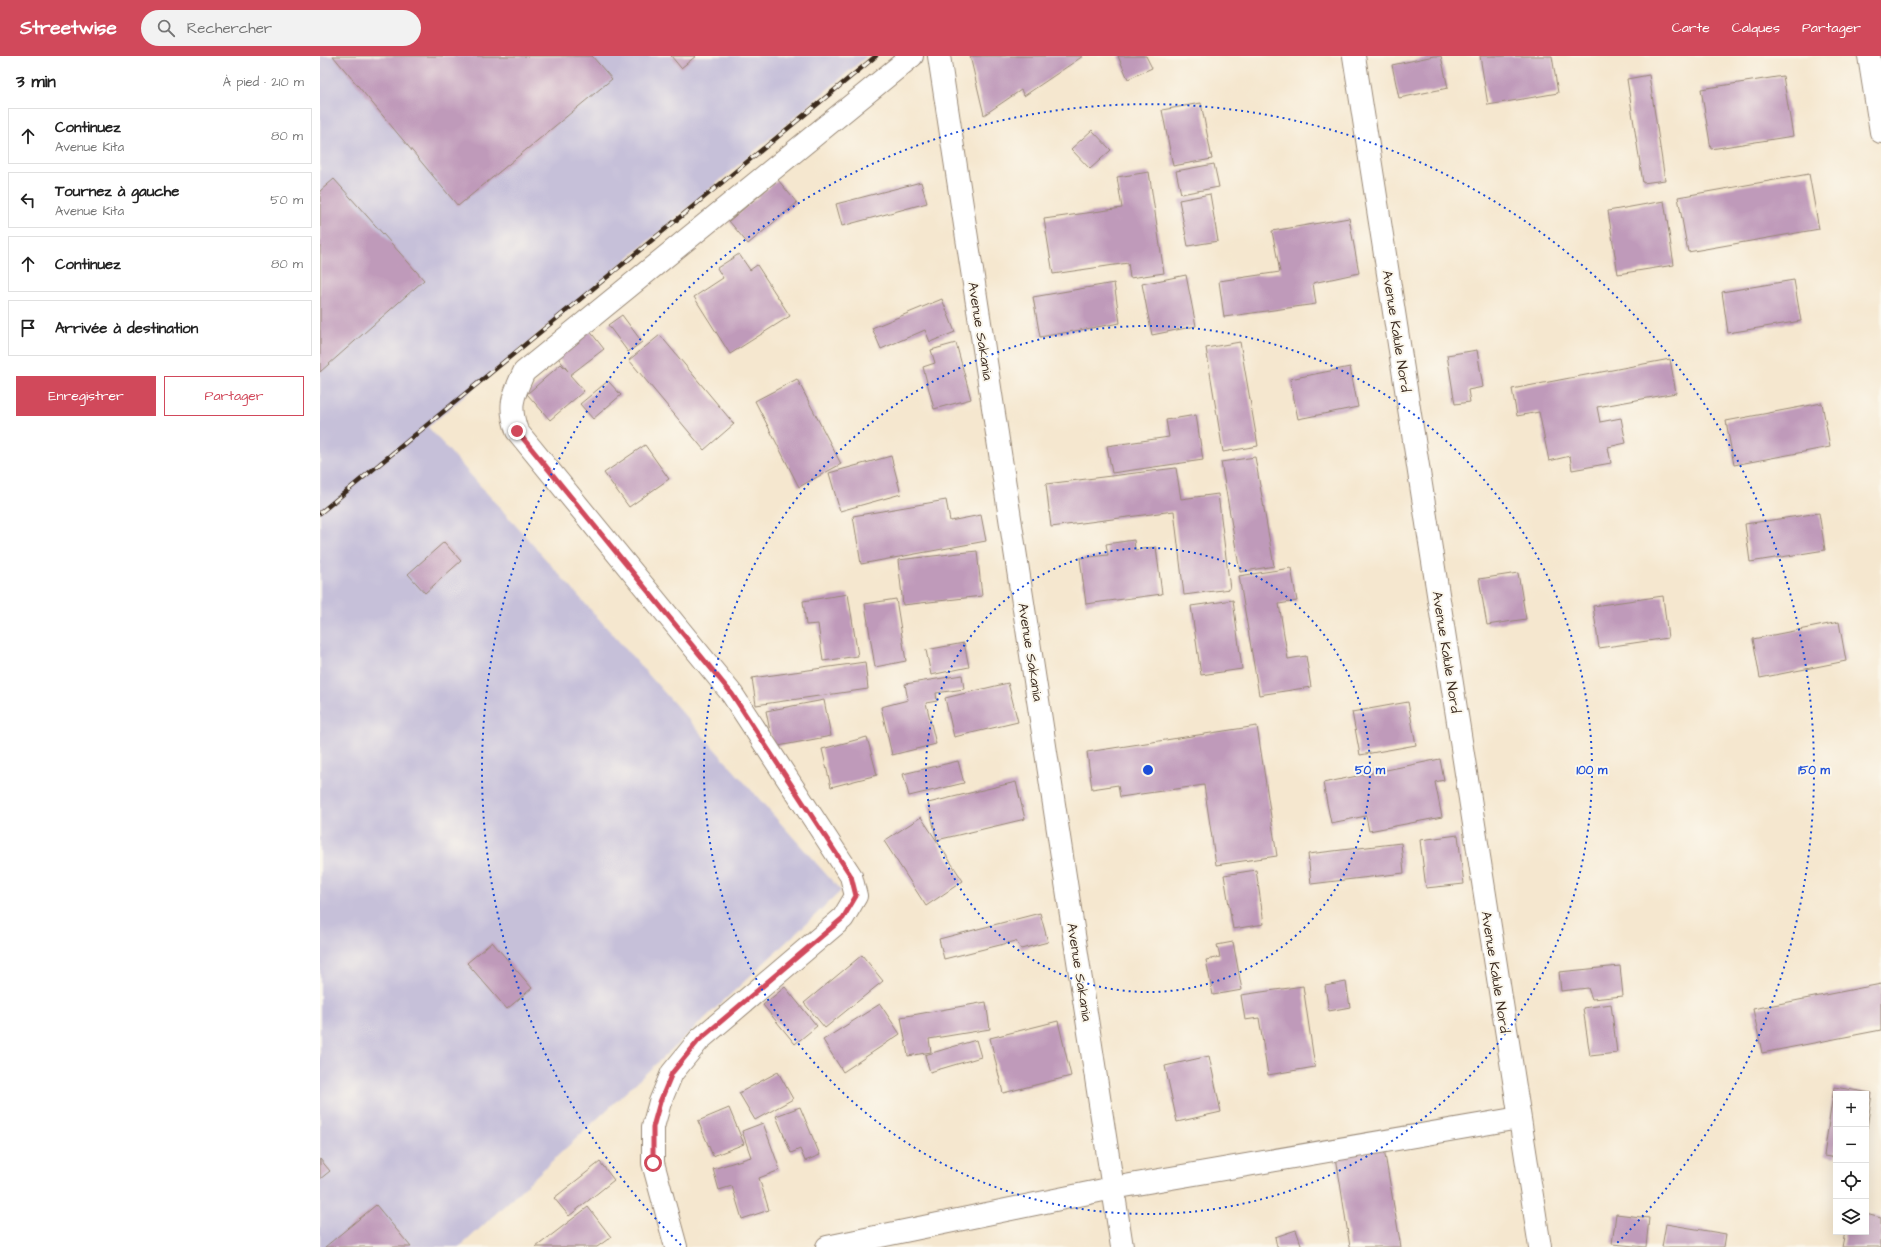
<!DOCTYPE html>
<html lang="fr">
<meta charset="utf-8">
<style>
body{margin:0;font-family:"Architects Daughter",sans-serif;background:#f2f2f2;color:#222}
.controls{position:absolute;right:12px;bottom:12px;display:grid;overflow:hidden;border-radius:0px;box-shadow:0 4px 16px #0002}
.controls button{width:36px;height:36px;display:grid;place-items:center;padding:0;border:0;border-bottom:1px solid #e0e0e0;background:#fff;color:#222;font:20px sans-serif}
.stop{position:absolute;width:12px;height:12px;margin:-9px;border:3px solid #d1495b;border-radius:50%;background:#fff}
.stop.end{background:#d1495b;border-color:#fff;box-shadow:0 1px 4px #0008}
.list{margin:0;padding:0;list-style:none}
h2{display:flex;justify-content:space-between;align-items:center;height:52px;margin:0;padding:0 16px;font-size:17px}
h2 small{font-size:13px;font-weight:400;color:#767676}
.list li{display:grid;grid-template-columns:26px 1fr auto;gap:12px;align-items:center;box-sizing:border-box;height:56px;margin:0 8px 8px;padding:0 8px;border:1px solid #e0e0e0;border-radius:0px}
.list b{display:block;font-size:15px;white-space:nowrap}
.list p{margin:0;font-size:13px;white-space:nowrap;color:#767676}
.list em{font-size:13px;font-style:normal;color:#767676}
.actions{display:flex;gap:8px;padding:12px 16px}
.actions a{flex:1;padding:9px 0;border:1px solid #d1495b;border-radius:0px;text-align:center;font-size:14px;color:#d1495b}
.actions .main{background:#d1495b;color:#fff}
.icon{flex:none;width:22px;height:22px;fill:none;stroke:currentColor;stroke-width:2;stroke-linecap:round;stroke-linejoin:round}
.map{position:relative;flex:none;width:1561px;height:1191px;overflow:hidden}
header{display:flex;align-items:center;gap:24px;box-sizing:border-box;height:56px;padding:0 20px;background:#d1495b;color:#fff}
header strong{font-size:19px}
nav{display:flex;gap:22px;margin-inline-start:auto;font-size:14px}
.search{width:280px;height:36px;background:#f2f2f2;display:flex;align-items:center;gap:10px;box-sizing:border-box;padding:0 14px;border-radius:22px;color:#767676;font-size:15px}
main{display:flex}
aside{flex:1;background:#fff}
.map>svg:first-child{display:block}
.industrial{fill:#c6c0d9}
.building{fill:#bf9aba}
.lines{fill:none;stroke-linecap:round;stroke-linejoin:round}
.minor-casing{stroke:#988876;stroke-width:24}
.minor{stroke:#fff;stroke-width:22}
.rail-casing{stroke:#3b2a1e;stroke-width:4.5}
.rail{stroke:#fbf7ec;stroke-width:3;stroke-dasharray:9;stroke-linecap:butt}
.route{stroke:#d1495b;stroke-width:5}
.ring{fill:none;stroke:#1d4ed8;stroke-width:2;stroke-dasharray:2 4}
.labels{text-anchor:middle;stroke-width:4;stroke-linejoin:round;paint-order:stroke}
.street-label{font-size:14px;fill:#3b2a1e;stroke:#fbf7ec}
.centre{fill:#1d4ed8;stroke:#fbf7ec;stroke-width:2}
.ring-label{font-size:12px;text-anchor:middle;font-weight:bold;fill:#1d4ed8;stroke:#fbf7ec;stroke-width:4;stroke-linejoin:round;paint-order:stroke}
</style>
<header>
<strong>Streetwise</strong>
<div class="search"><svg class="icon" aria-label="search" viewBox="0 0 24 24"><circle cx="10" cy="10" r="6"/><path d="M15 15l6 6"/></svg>Rechercher</div>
<nav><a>Carte</a><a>Calques</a><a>Partager</a></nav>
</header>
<main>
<aside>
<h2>3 min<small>À pied · 210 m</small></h2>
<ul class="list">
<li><svg class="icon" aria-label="ahead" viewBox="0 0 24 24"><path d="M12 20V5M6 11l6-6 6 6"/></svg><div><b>Continuez</b><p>Avenue Kita</p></div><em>80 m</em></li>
<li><svg class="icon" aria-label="left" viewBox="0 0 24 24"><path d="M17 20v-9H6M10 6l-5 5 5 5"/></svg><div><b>Tournez à gauche</b><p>Avenue Kita</p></div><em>50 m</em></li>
<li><svg class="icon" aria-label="ahead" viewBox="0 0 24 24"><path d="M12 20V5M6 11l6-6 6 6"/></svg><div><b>Continuez</b></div><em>80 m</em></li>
<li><svg class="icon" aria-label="arrive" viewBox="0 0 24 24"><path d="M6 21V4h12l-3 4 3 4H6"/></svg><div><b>Arrivée à destination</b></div></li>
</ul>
<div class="actions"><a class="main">Enregistrer</a><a>Partager</a></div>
</aside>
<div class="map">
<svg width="1561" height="1191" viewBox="0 0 1561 1191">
<rect width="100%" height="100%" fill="#fbf7ec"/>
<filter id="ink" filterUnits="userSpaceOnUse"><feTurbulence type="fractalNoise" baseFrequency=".025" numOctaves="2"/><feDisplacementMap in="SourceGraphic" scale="8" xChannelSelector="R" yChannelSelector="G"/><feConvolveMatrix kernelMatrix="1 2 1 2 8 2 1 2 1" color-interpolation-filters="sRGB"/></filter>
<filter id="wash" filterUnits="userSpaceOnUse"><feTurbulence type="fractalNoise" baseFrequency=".012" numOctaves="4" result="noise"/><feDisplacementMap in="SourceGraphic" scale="16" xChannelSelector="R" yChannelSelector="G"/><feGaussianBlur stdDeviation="0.9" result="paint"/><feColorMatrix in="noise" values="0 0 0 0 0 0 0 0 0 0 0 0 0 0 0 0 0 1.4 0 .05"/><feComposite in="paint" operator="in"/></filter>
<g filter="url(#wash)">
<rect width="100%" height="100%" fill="#f5e7cf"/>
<path class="industrial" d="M0 0H547L108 371 521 835 140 1191H0Z"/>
<g id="blocks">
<g class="building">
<path d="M13 0H272L292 23 138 150Z"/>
<path d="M351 0H376L361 12Z"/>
<path d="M650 0H763L704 40 701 34 664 59Z"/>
<path d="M798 0H826L832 12 808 23Z"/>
<path d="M1114 0H1121L1128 32 1079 42 1072 9Z"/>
<path d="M1160 0H1232L1238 37 1168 49Z"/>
<path d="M1329 19 1345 124 1323 127 1307 23Z"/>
<path d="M1463 20 1473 80 1391 93 1381 33Z"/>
<path d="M881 47 892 103 853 110 842 54Z"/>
<path d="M772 74 791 94 770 113 751 93Z"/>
<path d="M894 108 899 131 861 138 856 115Z"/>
<path d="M829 116 844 217 810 222 808 207 733 218 724 163 802 152 797 121Z"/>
<path d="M1489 118 1499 173 1368 196 1358 141Z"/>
<path d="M14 123 104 224 0 316V135Z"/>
<path d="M458 124 477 147 428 188 409 165Z"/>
<path d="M601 126 607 147 522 170 516 148Z"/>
<path d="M890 138 898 185 868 190 859 144Z"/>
<path d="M1344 145 1354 209 1298 218 1288 155Z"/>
<path d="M1029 162 1039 217 993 227 996 248 904 261 899 225 960 216 952 175Z"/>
<path d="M419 198 430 214 437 209 470 260 410 298 374 241 403 222 397 212Z"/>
<path d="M866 219 876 270 832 279 822 228Z"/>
<path d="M1474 224 1481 265 1408 277 1402 236Z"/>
<path d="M794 227 800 267 720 281 713 241Z"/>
<path d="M622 243 635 276 610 286 605 274 561 293 552 272Z"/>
<path d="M302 259 322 286 308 296 288 269Z"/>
<path d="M269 274 284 293 250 319 264 335 230 364 207 338 241 308 248 315 236 299Z"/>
<path d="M340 279 414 368 384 394 309 304Z"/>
<path d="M920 286 938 390 903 396 886 292Z"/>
<path d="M636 287 651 343 614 353 603 311 615 307 611 294Z"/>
<path d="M1157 294 1163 331 1148 334 1150 346 1135 348 1127 299Z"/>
<path d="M1350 303 1356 337 1277 351 1280 366 1301 362 1306 387 1288 391 1291 407 1252 414 1250 400 1229 405 1219 356 1197 360 1192 333Z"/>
<path d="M1030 311 1038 351 978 363 970 323Z"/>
<path d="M477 323 521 408 479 431 435 345Z"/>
<path d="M288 325 301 339 273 363 260 348Z"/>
<path d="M1502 347 1510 391 1414 409 1406 365Z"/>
<path d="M876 359 883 404 792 417 787 390 849 381 846 364Z"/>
<path d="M325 389 349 423 309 451 284 417Z"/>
<path d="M571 400 581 438 520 455 509 417Z"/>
<path d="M935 401 954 510 920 516 901 406Z"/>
<path d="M856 412 861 443 898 438 910 533 864 539 854 455 731 471 726 428Z"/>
<path d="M626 444 630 465 661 459 666 485 541 508 533 460Z"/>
<path d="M1499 457 1505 494 1430 506 1425 468Z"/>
<path d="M814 484 815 494 836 491 842 538 766 548 760 502 788 499 786 488Z"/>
<path d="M124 486 141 505 105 537 88 518Z"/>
<path d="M657 495 662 540 583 549 578 504Z"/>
<path d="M971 512 977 545 959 548 968 603 986 600 991 631 939 639 919 520Z"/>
<path d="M1198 517 1206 563 1167 569 1159 523Z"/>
<path d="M528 538 538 600 503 605 498 568 486 569 483 545Z"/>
<path d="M1343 540 1348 582 1279 592 1273 550Z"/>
<path d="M576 543 586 605 555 611 545 548Z"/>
<path d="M913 544 922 613 881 619 871 550Z"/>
<path d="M1519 566 1526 605 1440 622 1433 583Z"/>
<path d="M644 587 649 611 611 619 606 594Z"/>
<path d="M545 606 548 633 436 649 432 622Z"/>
<path d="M642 619 644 633 616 637 617 645 606 647 616 688 572 699 561 651 588 644 585 628Z"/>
<path d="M688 627 698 666 634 681 625 642Z"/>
<path d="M504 644 511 680 453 691 446 655Z"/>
<path d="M1088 646 1096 689 1040 699 1032 656Z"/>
<path d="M937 670 957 800 896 809 884 729 800 741 798 729 772 733 767 696Z"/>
<path d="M547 681 557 719 511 731 502 693Z"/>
<path d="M1120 703 1124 724 1115 726 1122 761 1049 775 1046 760 1011 767 1003 727Z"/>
<path d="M638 705 644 727 589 740 583 718Z"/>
<path d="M696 726 705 763 617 784 608 747Z"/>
<path d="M601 761 643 825 606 850 564 785Z"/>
<path d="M1138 779 1144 828 1106 832 1100 784Z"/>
<path d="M1081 787 1084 817 991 828 988 798Z"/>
<path d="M936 814 944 868 913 873 904 819Z"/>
<path d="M720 857 728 886 701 893 696 885 624 903 619 883Z"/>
<path d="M172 886 212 932 187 953 147 907Z"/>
<path d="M913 886 922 934 893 939 886 904 900 901 897 889Z"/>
<path d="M542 899 563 925 505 972 484 947Z"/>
<path d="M1300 910 1303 940 1272 943 1268 932 1241 935 1239 916Z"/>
<path d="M1026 926 1030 951 1009 955 1005 930Z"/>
<path d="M1561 928V974L1442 997 1433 953Z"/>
<path d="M983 930 995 1011 948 1019 939 962 925 964 921 939Z"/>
<path d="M465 931 497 970 475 988 443 949Z"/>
<path d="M666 946 670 973 609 983 611 996 588 1000 581 961Z"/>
<path d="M560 948 580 978 523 1016 503 984Z"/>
<path d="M1291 948 1297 997 1270 1000 1263 952Z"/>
<path d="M738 965 751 1020 683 1037 670 982Z"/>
<path d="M656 984 661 1001 610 1016 605 999Z"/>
<path d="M889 1000 901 1056 857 1066 845 1010Z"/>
<path d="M458 1016 473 1043 435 1064 419 1037Z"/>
<path d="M1514 1031 1552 1037 1547 1072 1546 1038H1516V1102L1504 1100Z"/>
<path d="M480 1051 500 1099 485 1105 480 1093 471 1097 456 1060Z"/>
<path d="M409 1052 424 1088 393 1100 378 1065Z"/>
<path d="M443 1067 460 1114 439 1122 449 1154 422 1163 412 1130 399 1134 393 1113 431 1101 422 1075Z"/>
<path d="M1064 1093 1081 1191H1030L1016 1101Z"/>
<path d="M0 1103 10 1115 0 1123Z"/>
<path d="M280 1106 294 1124 249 1160 234 1142Z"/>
<path d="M56 1149 91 1191H5Z"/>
<path d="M268 1151 291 1181 277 1191H216Z"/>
<path d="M1296 1158 1329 1162 1326 1191 1292 1188Z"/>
<path d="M1546 1158 1561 1162V1191H1522L1525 1176H1546Z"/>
<path d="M1346 1168 1406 1178 1404 1191H1342Z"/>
<path d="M976 1174 982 1191H957L955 1181Z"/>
</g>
</g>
</g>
<g filter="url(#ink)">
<use href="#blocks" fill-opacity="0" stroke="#988876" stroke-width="1"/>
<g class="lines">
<g class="minor-casing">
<g id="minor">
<path d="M619 0 802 1191"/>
<path d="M1034 0 1220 1191"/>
<path d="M1549 0 1561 76"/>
<path d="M356 1191 333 1107V1071L340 1046 352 1017 379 984 523 862 536 840 531 820 412 638 197 375C188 349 193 340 204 316L592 0"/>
<path d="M507 1191 793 1132 1199 1062"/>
</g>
</g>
<use href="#minor" class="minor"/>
<g class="rail-casing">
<path id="rail" d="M0 457 556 0"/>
</g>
<use href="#rail" class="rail"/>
</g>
</g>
<g class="lines" filter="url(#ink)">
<path class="route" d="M197 375 412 638 531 820 536 840 523 862 379 984 352 1017 340 1046 333 1071V1107"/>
</g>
<g class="ring">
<circle cx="828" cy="714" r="222"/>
<circle cx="828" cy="714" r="444"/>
<path d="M361 1189A666 666 0 1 1 1295 1189"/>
</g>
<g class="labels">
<g class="street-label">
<text transform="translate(661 275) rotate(81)" y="5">Avenue Sakania</text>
<text transform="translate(1077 275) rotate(81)" y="5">Avenue Kalule Nord</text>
<text transform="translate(711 596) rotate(81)" y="5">Avenue Sakania</text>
<text transform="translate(1127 596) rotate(81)" y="5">Avenue Kalule Nord</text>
<text transform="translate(760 916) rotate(81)" y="5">Avenue Sakania</text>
<text transform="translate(1176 916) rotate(81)" y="5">Avenue Kalule Nord</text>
</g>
</g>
<circle cx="828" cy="714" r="6" class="centre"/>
<g class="ring-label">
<text x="1050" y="718">50 m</text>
<text x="1272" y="718">100 m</text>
<text x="1494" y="718">150 m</text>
</g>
</svg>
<div class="controls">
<button>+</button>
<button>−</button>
<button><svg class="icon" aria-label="locate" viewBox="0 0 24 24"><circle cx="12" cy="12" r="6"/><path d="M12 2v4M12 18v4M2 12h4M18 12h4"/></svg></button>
<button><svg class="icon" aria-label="layers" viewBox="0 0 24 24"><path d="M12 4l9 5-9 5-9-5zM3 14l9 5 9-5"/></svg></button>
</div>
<div class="stop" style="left:333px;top:1107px"></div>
<div class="stop end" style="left:197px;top:375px"></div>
</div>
</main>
